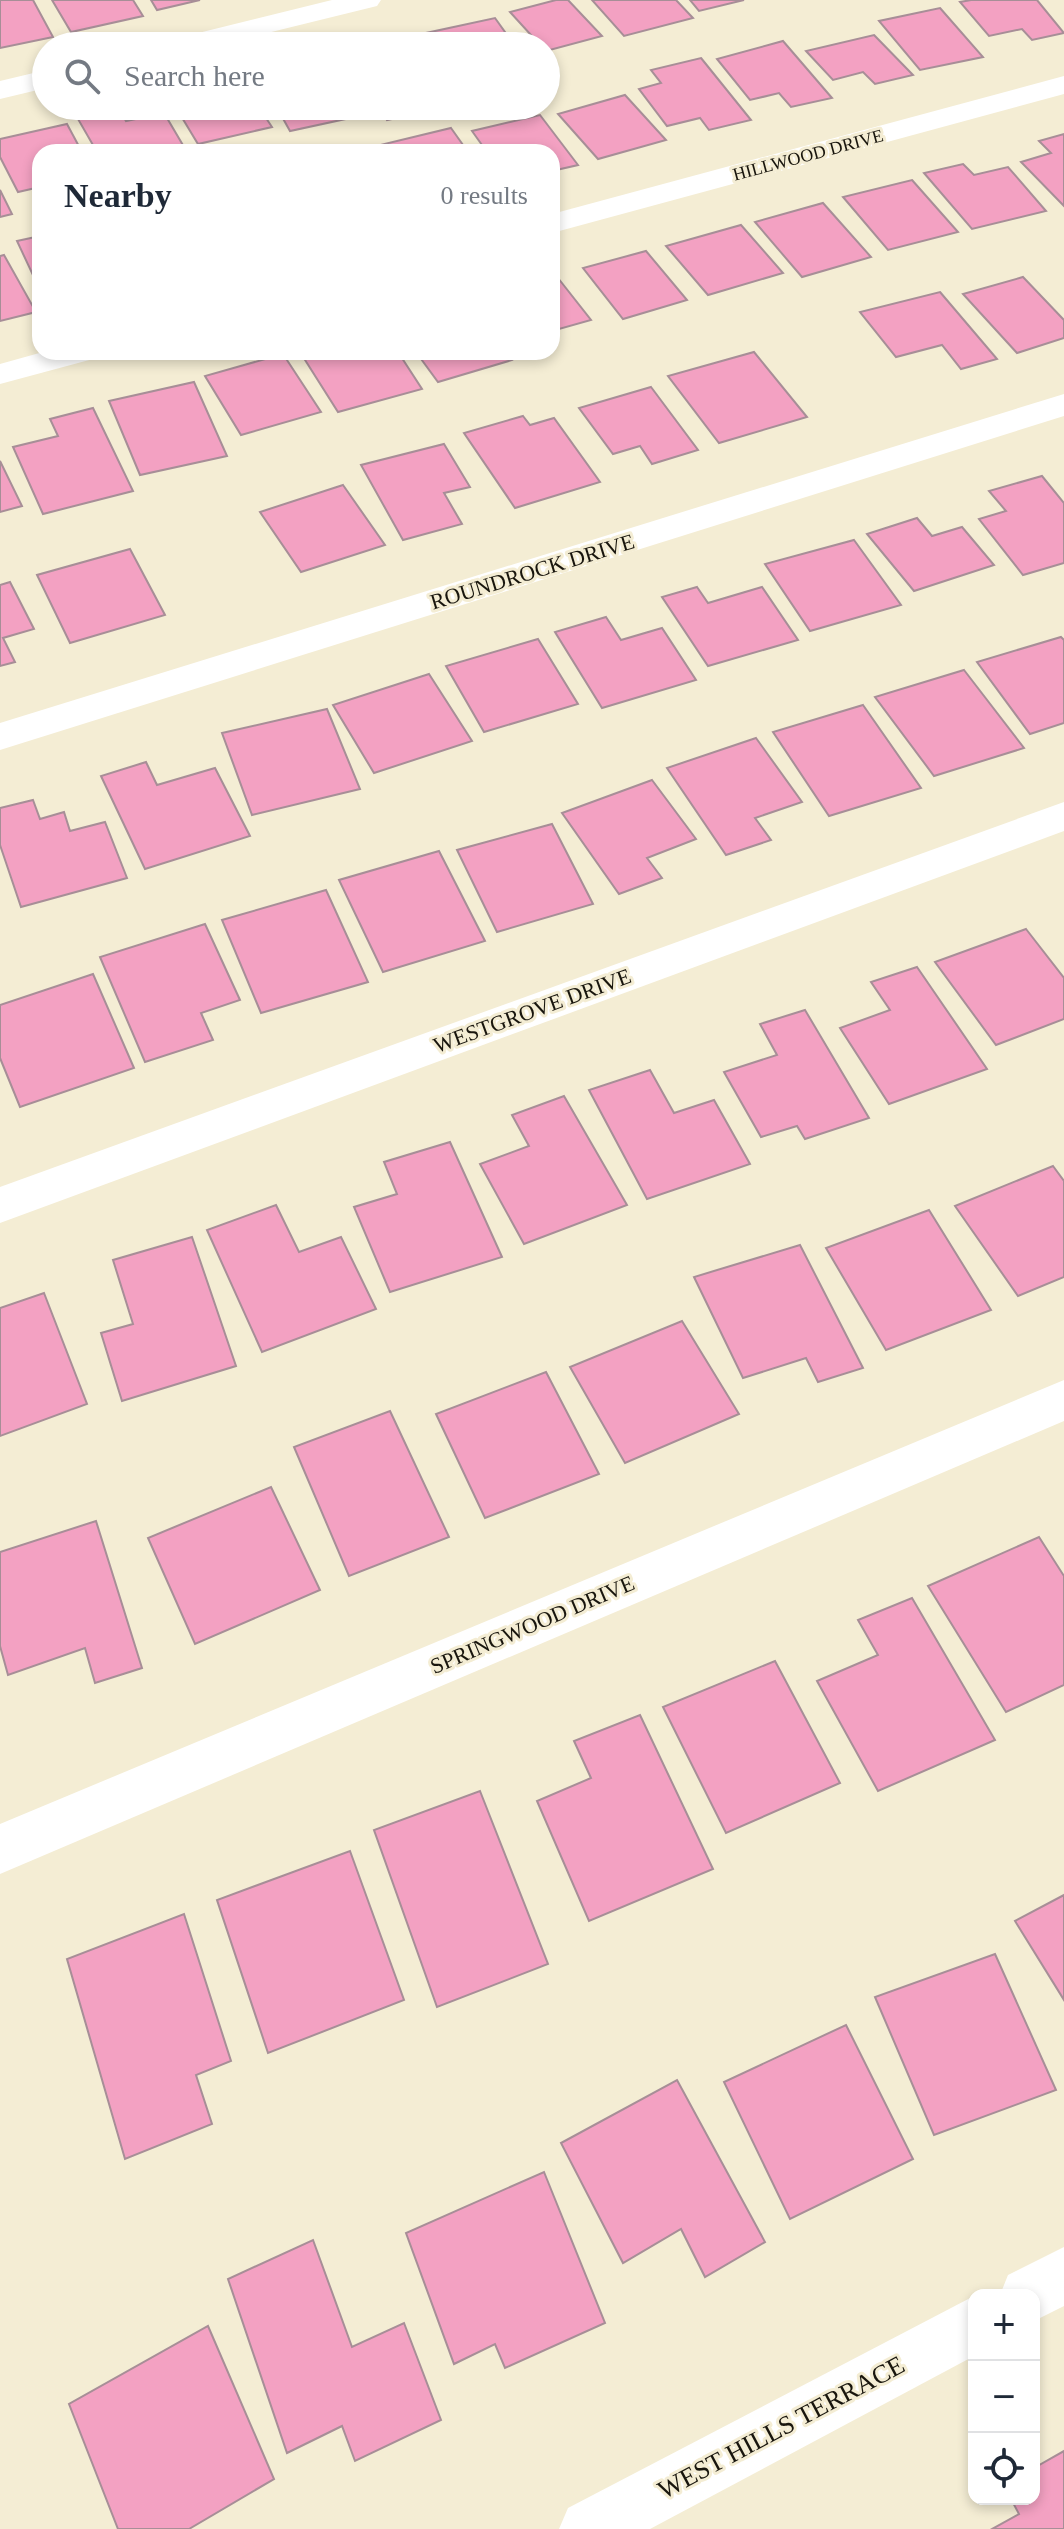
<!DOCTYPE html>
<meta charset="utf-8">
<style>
body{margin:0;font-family:"Times New Roman",serif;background:#f2f2f3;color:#1f2937}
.controls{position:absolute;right:24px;bottom:24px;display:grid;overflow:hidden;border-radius:16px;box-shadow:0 4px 12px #0003}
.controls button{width:72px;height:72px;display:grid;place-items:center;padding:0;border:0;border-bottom:2px solid #e0e1e3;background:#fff;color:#1f2937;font:40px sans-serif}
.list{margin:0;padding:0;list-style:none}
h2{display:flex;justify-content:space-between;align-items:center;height:104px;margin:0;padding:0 32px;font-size:34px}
h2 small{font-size:26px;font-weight:400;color:#747a83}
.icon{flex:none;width:44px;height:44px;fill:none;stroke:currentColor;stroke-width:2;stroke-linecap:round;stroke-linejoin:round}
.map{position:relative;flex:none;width:1064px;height:2529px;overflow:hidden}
.search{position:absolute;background:#fff;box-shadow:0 4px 12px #0003;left:32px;top:32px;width:528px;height:88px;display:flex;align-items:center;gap:20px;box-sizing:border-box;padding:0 28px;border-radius:44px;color:#747a83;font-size:30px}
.panel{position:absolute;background:#fff;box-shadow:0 4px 12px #0003;left:32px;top:144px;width:528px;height:216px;border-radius:24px}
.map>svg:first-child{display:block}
.building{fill:#f3a1c2;stroke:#a78e97;stroke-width:2}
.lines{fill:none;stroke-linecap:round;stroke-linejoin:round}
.minor{fill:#fff;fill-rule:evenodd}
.labels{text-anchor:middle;stroke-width:6;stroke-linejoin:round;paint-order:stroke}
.far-street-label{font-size:18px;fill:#18150d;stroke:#f4edd4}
.street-label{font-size:22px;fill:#18150d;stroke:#f4edd4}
.near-street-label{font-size:26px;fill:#18150d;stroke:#f4edd4}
</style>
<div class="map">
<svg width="1064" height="2529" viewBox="0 0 1064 2529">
<rect width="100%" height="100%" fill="#f4edd4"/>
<g class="building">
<path d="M0 0H33L53 37 0 48Z"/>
<path d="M52 0H133L143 16 71 32Z"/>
<path d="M151 0H200L157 10Z"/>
<path d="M556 0H568L602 36 546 51V46H541L510 12Z"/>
<path d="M592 0H676L693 18 624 36Z"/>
<path d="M690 0H744L699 11Z"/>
<path d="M971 0H1037L1064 33 1032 40 1022 29 989 36 960 2Z"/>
<path d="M940 8 983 57 920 70 879 21Z"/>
<path d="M495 18 515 46H435L426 33Z"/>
<path d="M874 35 913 75 875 84 863 72 833 80 806 51Z"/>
<path d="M411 37 417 46H370Z"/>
<path d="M783 41 832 98 791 107 779 93 750 100 717 59Z"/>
<path d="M701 58 751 120 709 130 700 118 667 126 639 89 661 83 651 70Z"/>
<path d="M625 95 666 140 598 159 558 114Z"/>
<path d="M175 106H258L272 127 198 144Z"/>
<path d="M276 106H358L364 115 290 131Z"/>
<path d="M378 106H425L428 111 387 120Z"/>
<path d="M119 109 126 121 164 113 187 152H97L78 119Z"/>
<path d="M540 115 578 165 552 171V152H487L472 131Z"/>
<path d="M67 124 82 152H40V187L18 192 0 157V139Z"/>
<path d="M451 128 468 152H381L376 146Z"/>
<path d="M1064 134V206L1021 162 1051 153 1039 141Z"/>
<path d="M963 164 974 175 1008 167 1046 211 972 229 924 173Z"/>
<path d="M912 180 958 232 888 250 843 197Z"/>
<path d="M0 190 12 214 0 217Z"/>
<path d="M823 203 871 257 802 277 755 222Z"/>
<path d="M741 225 783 273 708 295 666 246Z"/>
<path d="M40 236V290L17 241Z"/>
<path d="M646 251 687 300 623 319 583 268Z"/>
<path d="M4 255 36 312 0 321V256Z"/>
<path d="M1023 277 1064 320V338L1017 353 963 294Z"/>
<path d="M558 278 591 320 552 331V279Z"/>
<path d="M940 292 997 359 961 369 942 345 896 357 860 312Z"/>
<path d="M300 352H398L422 389 338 412Z"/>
<path d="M416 352H507L512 360 438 382Z"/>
<path d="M754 352 807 417 719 443 668 376Z"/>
<path d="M283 354 321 412 241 435 205 376Z"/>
<path d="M194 382 227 456 140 475 109 401Z"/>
<path d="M651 387 698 450 652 464 640 446 613 454 579 408Z"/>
<path d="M93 408 133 491 43 514 13 447 58 436 50 419Z"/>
<path d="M523 416 530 425 554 418 600 482 515 508 464 433Z"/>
<path d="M444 444 470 487 444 493 462 524 403 540 361 465Z"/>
<path d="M0 461 22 506 0 512Z"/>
<path d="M1042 476 1064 503V563L1023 575 979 519 1006 511 989 491Z"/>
<path d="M343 485 385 545 301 572 260 512Z"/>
<path d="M917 518 932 536 962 527 994 565 914 591 867 534Z"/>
<path d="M854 540 901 605 810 631 765 564Z"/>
<path d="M130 549 165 615 70 643 37 575Z"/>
<path d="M10 582 34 629 3 638 15 662 0 666V585Z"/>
<path d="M697 587 708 603 762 587 798 640 708 666 662 597Z"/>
<path d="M606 617 621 640 662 628 696 680 602 708 555 632Z"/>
<path d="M1061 637 1064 640V723L1030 734 977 662Z"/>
<path d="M538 639 578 704 484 732 446 666Z"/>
<path d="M964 670 1024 748 934 776 875 697Z"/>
<path d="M429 674 472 741 374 773 333 705Z"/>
<path d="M863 705 921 788 829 816 773 732Z"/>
<path d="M327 709 360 789 252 815 222 733Z"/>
<path d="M756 738 802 802 755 818 771 840 726 855 667 768Z"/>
<path d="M146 762 157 785 215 768 250 836 145 869 101 776Z"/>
<path d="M652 780 696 839 647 858 662 878 619 894 562 813Z"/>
<path d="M33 800 40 819 64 812 70 831 105 822 127 878 21 907 0 845V808Z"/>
<path d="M552 824 593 904 497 932 457 850Z"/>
<path d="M439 851 485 941 383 972 339 880Z"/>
<path d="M326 890 368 982 261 1013 222 920Z"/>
<path d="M205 924 240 1000 201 1013 213 1040 145 1062 100 957Z"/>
<path d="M1026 929 1064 978V1019L996 1045 935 962Z"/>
<path d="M917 967 987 1069 889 1104 840 1028 890 1010 871 982Z"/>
<path d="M93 974 134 1068 20 1107 0 1058V1005Z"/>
<path d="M805 1010 869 1118 805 1139 797 1126 761 1137 724 1072 777 1055 760 1024Z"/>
<path d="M650 1070 674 1113 714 1100 750 1164 647 1199 589 1090Z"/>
<path d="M564 1096 627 1205 524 1244 480 1164 529 1146 512 1115Z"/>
<path d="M450 1142 502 1257 390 1292 354 1207 397 1194 384 1162Z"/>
<path d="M1053 1166 1064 1181V1277L1018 1296 955 1206Z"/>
<path d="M276 1205 299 1252 341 1237 376 1309 262 1352 207 1230Z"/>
<path d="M929 1210 991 1310 886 1350 826 1248Z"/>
<path d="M192 1237 236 1366 122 1401 101 1333 133 1324 113 1260Z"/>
<path d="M800 1245 863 1368 818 1382 806 1358 743 1378 694 1277Z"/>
<path d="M44 1293 87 1404 0 1436V1308Z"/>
<path d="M682 1321 739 1414 625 1463 570 1367Z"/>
<path d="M546 1372 599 1474 485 1518 436 1414Z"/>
<path d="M390 1411 449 1537 349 1576 294 1447Z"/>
<path d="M271 1487 320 1590 195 1644 148 1538Z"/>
<path d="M96 1521 142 1668 95 1683 85 1648 8 1675 0 1646V1552Z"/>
<path d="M1039 1537 1064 1576V1685L1006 1712 928 1586Z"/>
<path d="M912 1598 995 1740 878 1791 817 1681 878 1655 858 1620Z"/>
<path d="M775 1661 840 1783 726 1833 663 1707Z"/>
<path d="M640 1715 713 1869 589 1921 537 1801 591 1778 574 1741Z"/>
<path d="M480 1791 548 1964 437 2007 374 1830Z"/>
<path d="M350 1851 404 2000 268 2053 217 1900Z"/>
<path d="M1064 1895V2000L1015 1921Z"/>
<path d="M184 1914 231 2061 196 2075 212 2124 125 2159 67 1959Z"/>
<path d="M995 1954 1056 2090 934 2135 875 1997Z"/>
<path d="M846 2025 913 2159 790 2219 724 2082Z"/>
<path d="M677 2080 765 2242 705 2277 681 2229 623 2263 561 2143Z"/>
<path d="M544 2172 605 2323 505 2368 495 2344 454 2364 406 2233Z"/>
<path d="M313 2240 352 2347 404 2323 441 2420 355 2461 342 2426 287 2453 228 2279Z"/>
<path d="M208 2326 274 2479 189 2529H118L69 2404Z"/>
<path d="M1064 2451V2529H992L1019 2514 1011 2499H1034V2468Z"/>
</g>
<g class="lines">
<g class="minor">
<path d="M332 0H381L377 6 215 46H166L170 40Z"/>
<path d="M46 70V88L0 99V81Z"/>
<path d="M1064 76V94L552 233V214Z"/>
<path d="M43 352H97L93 359 0 384V364Z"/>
<path d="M1064 394V416L0 750V723Z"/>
<path d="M1064 802V831L0 1223V1187Z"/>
<path d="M1064 1380V1421L0 1874V1824Z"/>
<path d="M1064 2247V2306L1034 2321V2295H1000L1008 2275Z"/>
<path d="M974 2296V2356L650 2529H559L568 2508Z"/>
</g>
</g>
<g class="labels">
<g class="far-street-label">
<text transform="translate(808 155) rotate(-15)" y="6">HILLWOOD DRIVE</text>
</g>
<g class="street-label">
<text transform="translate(532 571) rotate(-17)" y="8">ROUNDROCK DRIVE</text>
<text transform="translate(532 1010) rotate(-20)" y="8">WESTGROVE DRIVE</text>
<text transform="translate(532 1624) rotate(-23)" y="8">SPRINGWOOD DRIVE</text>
</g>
<g class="near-street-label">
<text transform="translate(781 2427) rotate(-28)" y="9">WEST HILLS TERRACE</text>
</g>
</g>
</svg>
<div class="controls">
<button>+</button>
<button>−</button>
<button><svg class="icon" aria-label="locate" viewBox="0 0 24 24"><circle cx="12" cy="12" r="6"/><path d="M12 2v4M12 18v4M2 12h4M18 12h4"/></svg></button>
</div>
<div class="search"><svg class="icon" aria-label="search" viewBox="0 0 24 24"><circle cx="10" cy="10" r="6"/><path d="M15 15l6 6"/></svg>Search here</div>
<section class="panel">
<h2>Nearby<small>0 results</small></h2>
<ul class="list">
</ul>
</section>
</div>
